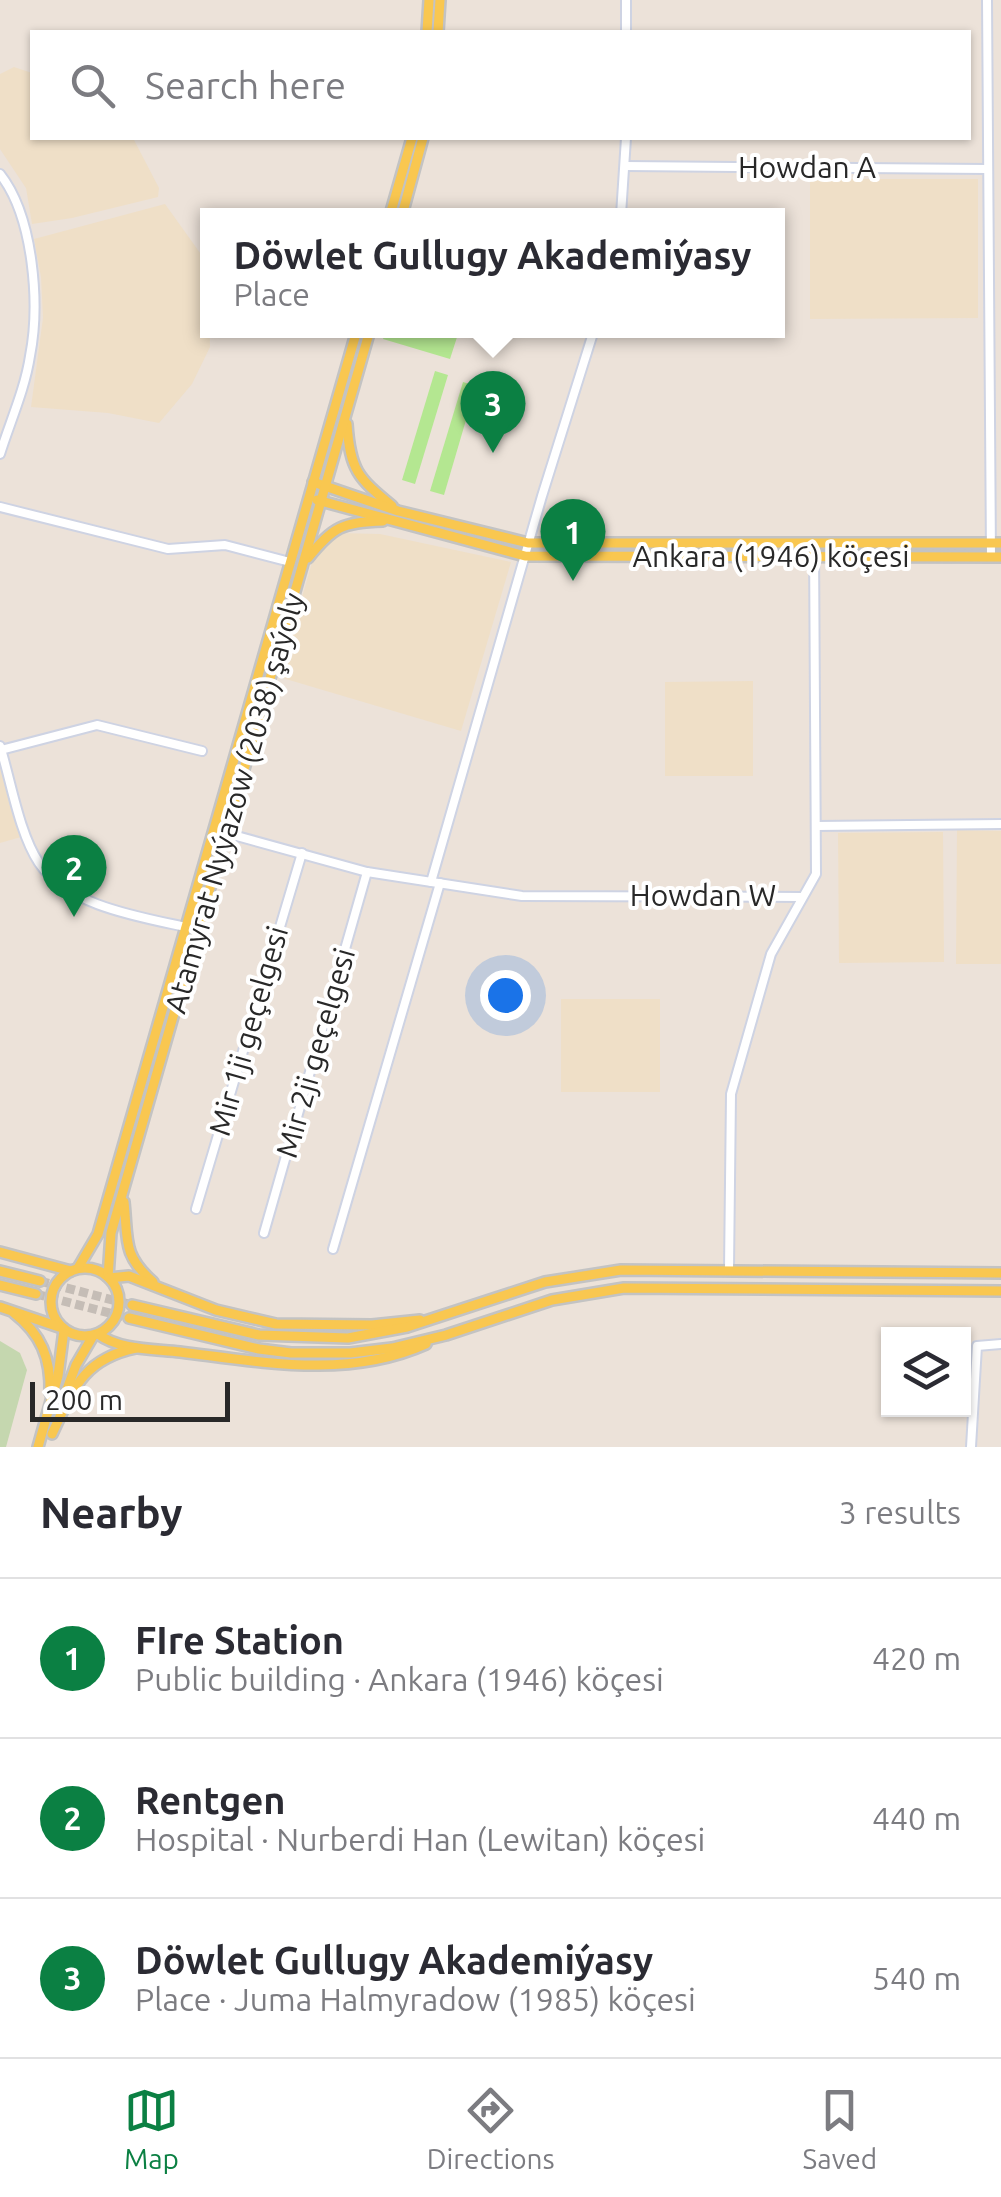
<!DOCTYPE html>
<meta charset="utf-8">
<style>
body{margin:0;font-family:Ubuntu,sans-serif;background:#f2f2f3;color:#2b2b33}
.controls{position:absolute;right:30px;bottom:30px;display:grid;overflow:hidden;border-radius:0px;box-shadow:0 2px 8px #0004}
.controls button{width:90px;height:90px;display:grid;place-items:center;padding:0;border:0;border-bottom:2px solid #e1e1e2;background:#fff;color:#2b2b33;font:50px sans-serif}
.scale{position:absolute;left:30px;bottom:25px;width:200px;box-sizing:border-box;padding-left:10px;border:5px solid #282828;border-top:0;font-size:28px;line-height:35px;white-space:nowrap;color:#282828;-webkit-text-stroke:8px #fff;paint-order:stroke}
.you{position:absolute;left:505px;top:995px;width:35px;height:35px;margin:-25px;border:8px solid #fff;border-radius:50%;background:#1a73e8;box-shadow:0 0 0 15px #1a73e833}
.badge{display:grid;place-items:center;width:65px;height:65px;border-radius:50%;background:#0b8043;color:#fff;font-size:32px;font-weight:700}
.pin{position:absolute;translate:-50% -82px;filter:drop-shadow(0 2px 5px #0008)}
.pin::after{content:'';position:absolute;top:52px;width:35px;height:30px;background:inherit;clip-path:polygon(0 0,100% 0,50% 100%)}
.popup{position:absolute;left:200px;top:208px;width:585px;height:130px;box-sizing:border-box;display:grid;place-content:center;border-radius:0px;background:#fff;filter:drop-shadow(0 2px 8px #0005);font-size:32px;white-space:nowrap;color:#7c7c81}
.popup b{font-size:38px;color:#2b2b33}
.popup::after{content:'';position:absolute;left:50%;top:100%;margin-left:-20px;border:20px solid transparent;border-top-color:#fff}
.list{margin:0;padding:0;list-style:none}
h2{display:flex;justify-content:space-between;align-items:center;height:130px;margin:0;padding:0 40px;font-size:42px}
h2 small{font-size:32px;font-weight:400;color:#7c7c81}
.list li{display:grid;grid-template-columns:65px 1fr auto;gap:30px;align-items:center;box-sizing:border-box;height:160px;padding:0 40px;border-top:2px solid #e1e1e2}
.list b{display:block;font-size:38px;white-space:nowrap}
.list p{margin:0;font-size:32px;white-space:nowrap;color:#7c7c81}
.list em{font-size:32px;font-style:normal;color:#7c7c81}
.icon{flex:none;width:55px;height:55px;fill:none;stroke:currentColor;stroke-width:2;stroke-linecap:round;stroke-linejoin:round}
.map{position:relative;flex:none;width:1001px;height:1447px;overflow:hidden}
.search{position:absolute;background:#fff;box-shadow:0 2px 8px #0004;left:30px;right:30px;top:30px;height:110px;display:flex;align-items:center;gap:25px;box-sizing:border-box;padding:0 35px;border-radius:0px;color:#7c7c81;font-size:38px}
.sheet{height:610px;background:#fff}
nav{display:flex;justify-content:space-around;align-items:center;box-sizing:border-box;height:140px;border-top:2px solid #e1e1e2;background:#fff;font-size:28px;color:#7c7c81}
nav a{display:grid;justify-items:center;gap:5px}
nav .on{color:#0b8043}
.map>svg:first-child{display:block}
.education{fill:#efdfc7}
.green{fill:#b4e791}
.cemetery{fill:#c5d7af}
.lines{fill:none;stroke-linecap:round;stroke-linejoin:round}
.major-tunnel{stroke:#c5bdb6;stroke-width:9;stroke-dasharray:9 4.5;stroke-linecap:butt}
.minor-casing{stroke:#ced3e3;stroke-width:12}
.major-casing{stroke:#c3c3c3;stroke-width:14}
.minor{stroke:#fff;stroke-width:8}
.major{stroke:#f9c750;stroke-width:9}
.labels{text-anchor:middle;stroke-width:8;stroke-linejoin:round;paint-order:stroke}
.street-label{font-size:30px;fill:#282828;stroke:#fff}
</style>
<div class="map">
<svg width="1001" height="1447" viewBox="0 0 1001 1447">
<rect width="100%" height="100%" fill="#ece2d9"/>
<g class="education">
<path d="M14 67 32 73V138H133L159 188 158 197 72 218 32 224 26 188 0 149V74Z"/>
<path d="M810 179H978V318L810 319Z"/>
<path d="M165 204 208 264 210 347 192 384 159 423 108 413 31 407 43 318 41 277 34 239Z"/>
<path d="M338 533 380 534 511 562 461 731 279 677 313 559Z"/>
<path d="M753 681V776H665V682Z"/>
<path d="M0 766 21 837 0 843Z"/>
<path d="M957 830 1001 831V964H956Z"/>
<path d="M943 832 944 962 839 963 838 833Z"/>
<rect x="561" y="999" width="99" height="93"/>
</g>
<g class="green">
<path d="M386 331V330L459 331 450 359 383 339Z"/>
<path d="M435 371 448 375 415 484 402 480Z"/>
<path d="M463 382 476 386 444 495 430 491Z"/>
</g>
<path class="cemetery" d="M0 1341 20 1353 27 1370 6 1447H0Z"/>
<g class="lines">
<g class="major-tunnel">
<path d="M40 1281 132 1305"/>
<path d="M36 1294 129 1318"/>
</g>
<g class="minor-casing">
<g id="minor">
<path d="M626 0V32"/>
<path d="M987 0 991 557"/>
<path d="M625 166 988 169"/>
<path d="M0 174C34 217 40 305 30 356 25 389 10 422 0 454"/>
<path d="M621 215 626 138"/>
<path d="M0 507 168 549 225 545 290 562"/>
<path d="M0 746C11 781 19 833 39 863 70 909 149 918 199 930"/>
<path d="M1 750 97 725 202 751"/>
<path d="M817 826 1001 824"/>
<path d="M215 830 367 872 522 896 802 897"/>
<path d="M431 882 542 496 594 330"/>
<path d="M196 1209 302 853"/>
<path d="M264 1233 367 872"/>
<path d="M333 1249 440 883"/>
<path d="M729 1269 731 1094 771 954 816 874 814 544"/>
<path d="M971 1447 977 1346 1001 1344"/>
</g>
</g>
<g class="major-casing">
<g id="major">
<path d="M427 32 429 0"/>
<path d="M438 32 440 0"/>
<path d="M390 215 412 138"/>
<path d="M402 215 423 138"/>
<path d="M347 424C350 470 358 478 392 506"/>
<path d="M313 482 398 511 528 543H1001"/>
<path d="M317 500 525 556 1001 557"/>
<path d="M308 558C333 527 342 522 383 521"/>
<path d="M124 1202C128 1239 122 1255 153 1282"/>
<path d="M0 1252 71 1271"/>
<circle cx="85" cy="1302" r="34"/>
<path d="M78 1268 98 1234 357 330"/>
<path d="M0 1271 40 1281"/>
<path d="M108 1277 111 1233 370 330"/>
<path d="M109 1278 129 1276 216 1310 276 1324 372 1325 420 1320"/>
<path d="M0 1285 36 1294"/>
<path d="M132 1305 259 1335 348 1338 407 1327 545 1282 621 1270 1001 1273"/>
<path d="M0 1307 59 1327"/>
<path d="M14 1313C41 1334 51 1358 50 1393"/>
<path d="M129 1318 259 1349 291 1353H350L392 1348 446 1335 552 1300 624 1288 1001 1291"/>
<path d="M98 1334C119 1350 154 1349 180 1352 262 1362 348 1379 426 1344"/>
<path d="M64 1397 76 1365 93 1336"/>
<path d="M52 1434C73 1389 83 1359 136 1348"/>
<path d="M38 1447 58 1376 64 1330"/>
</g>
</g>
<use href="#minor" class="minor"/>
<use href="#major" class="major"/>
</g>
<g class="labels">
<g class="street-label">
<text x="807" y="178">Howdan A</text>
<text x="771" y="567">Ankara (1946) köçesi</text>
<text transform="translate(235 803) rotate(-74)" y="10">Atamyrat Nyýazow (2038) şaýoly</text>
<text x="703" y="906">Howdan W</text>
<text transform="translate(249 1031) rotate(-74)" y="10">Mir 1ji geçelgesi</text>
<text transform="translate(316 1053) rotate(-74)" y="10">Mir 2ji geçelgesi</text>
</g>
</g>
</svg>
<div class="controls">
<button><svg class="icon" aria-label="layers" viewBox="0 0 24 24"><path d="M12 4l9 5-9 5-9-5zM3 14l9 5 9-5"/></svg></button>
</div>
<div class="scale">200 m</div>
<div class="you"></div>
<div class="pin badge" style="left:573px;top:581px">1</div>
<div class="pin badge" style="left:74px;top:917px">2</div>
<div class="pin badge" style="left:493px;top:453px">3</div>
<div class="popup"><b>Döwlet Gullugy Akademiýasy</b>Place</div>
<div class="search"><svg class="icon" aria-label="search" viewBox="0 0 24 24"><circle cx="10" cy="10" r="6"/><path d="M15 15l6 6"/></svg>Search here</div>
</div>
<section class="sheet">
<h2>Nearby<small>3 results</small></h2>
<ul class="list">
<li><span class="badge">1</span><div><b>FIre Station</b><p>Public building · Ankara (1946) köçesi</p></div><em>420 m</em></li>
<li><span class="badge">2</span><div><b>Rentgen</b><p>Hospital · Nurberdi Han (Lewitan) köçesi</p></div><em>440 m</em></li>
<li><span class="badge">3</span><div><b>Döwlet Gullugy Akademiýasy</b><p>Place · Juma Halmyradow (1985) köçesi</p></div><em>540 m</em></li>
</ul>
</section>
<nav>
<a class="on"><svg class="icon" aria-label="map" viewBox="0 0 24 24"><path d="M3 6l6-2 6 2 6-2v14l-6 2-6-2-6 2zM9 4v14M15 6v14"/></svg>Map</a>
<a><svg class="icon" aria-label="directions" viewBox="0 0 24 24"><path d="M12 3l9 9-9 9-9-9zM9 14v-3h6M13 9l2 2-2 2"/></svg>Directions</a>
<a><svg class="icon" aria-label="saved" viewBox="0 0 24 24"><path d="M7 4h10v16l-5-4-5 4z"/></svg>Saved</a>
</nav>
